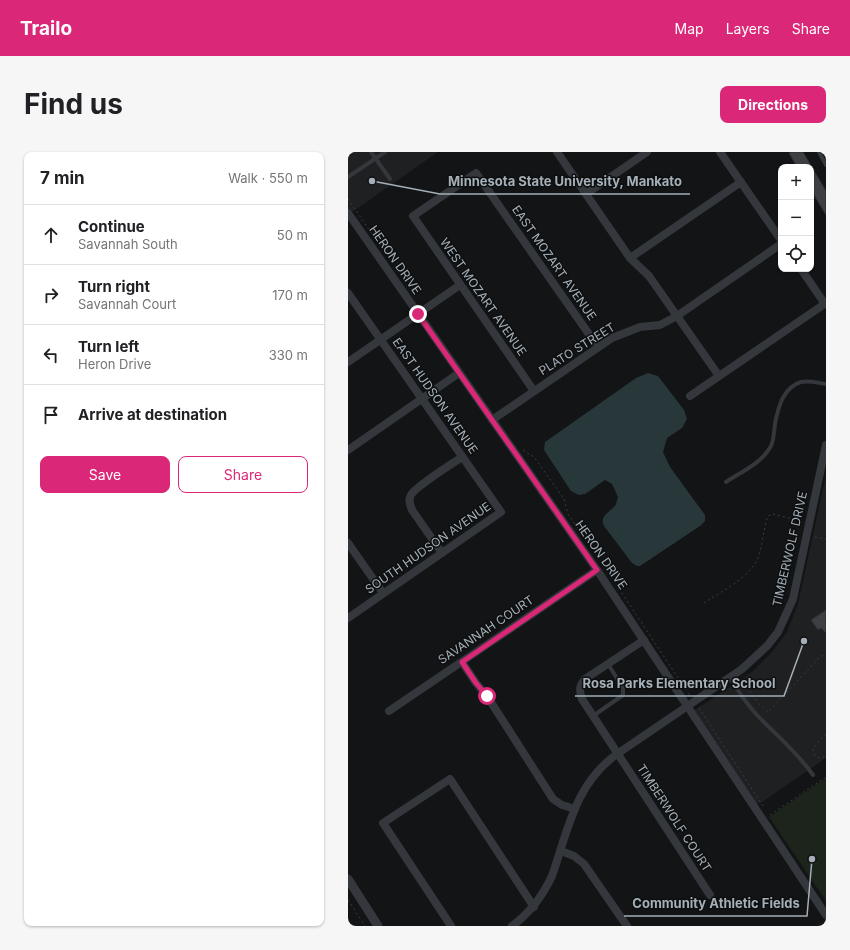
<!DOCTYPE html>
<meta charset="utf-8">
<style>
body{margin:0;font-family:Inter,sans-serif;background:#f6f6f6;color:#202124}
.controls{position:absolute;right:12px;top:12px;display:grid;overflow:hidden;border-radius:8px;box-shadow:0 1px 3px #0004}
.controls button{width:36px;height:36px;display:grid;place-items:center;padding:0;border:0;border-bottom:1px solid #e0e0e0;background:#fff;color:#202124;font:20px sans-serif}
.stop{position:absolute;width:12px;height:12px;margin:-9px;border:3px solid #db2777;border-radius:50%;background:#fff}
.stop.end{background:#db2777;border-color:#fff;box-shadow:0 1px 4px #0008}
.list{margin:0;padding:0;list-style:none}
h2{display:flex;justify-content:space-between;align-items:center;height:52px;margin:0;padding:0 16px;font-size:17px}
h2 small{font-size:13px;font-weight:400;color:#757577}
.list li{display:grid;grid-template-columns:26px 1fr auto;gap:12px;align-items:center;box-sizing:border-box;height:60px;padding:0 16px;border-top:1px solid #e0e0e0}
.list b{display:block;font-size:15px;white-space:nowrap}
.list p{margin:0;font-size:13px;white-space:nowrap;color:#757577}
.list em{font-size:13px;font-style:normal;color:#757577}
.actions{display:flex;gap:8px;padding:12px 16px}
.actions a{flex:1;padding:9px 0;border:1px solid #db2777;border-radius:8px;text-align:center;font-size:14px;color:#db2777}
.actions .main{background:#db2777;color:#fff}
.icon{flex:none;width:22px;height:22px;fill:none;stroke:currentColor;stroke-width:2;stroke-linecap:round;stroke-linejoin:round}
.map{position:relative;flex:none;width:478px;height:774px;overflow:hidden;border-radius:8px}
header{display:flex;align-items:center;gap:24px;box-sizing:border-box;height:56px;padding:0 20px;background:#db2777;color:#fff}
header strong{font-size:19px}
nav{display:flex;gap:22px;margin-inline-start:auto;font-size:14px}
.intro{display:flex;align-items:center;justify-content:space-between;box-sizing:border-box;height:96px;padding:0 24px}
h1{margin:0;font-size:28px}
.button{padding:10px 18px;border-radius:8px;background:#db2777;color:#fff;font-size:14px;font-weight:700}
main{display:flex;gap:24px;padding:0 24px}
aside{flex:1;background:#fff;border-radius:8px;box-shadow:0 1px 3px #0004}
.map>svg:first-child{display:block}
.built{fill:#1f2022}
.green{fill:#1c241b}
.water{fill:#28373a}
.building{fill:#3d3f43;stroke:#2d2e32}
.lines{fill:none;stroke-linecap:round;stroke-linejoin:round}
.path{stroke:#3a3e42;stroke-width:1;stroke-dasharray:2 3;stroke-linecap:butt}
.service{stroke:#34373b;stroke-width:4}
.minor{stroke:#34373b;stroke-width:8}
.tertiary{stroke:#34373b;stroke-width:9}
.route{stroke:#db2777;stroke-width:5}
.labels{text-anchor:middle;stroke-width:3;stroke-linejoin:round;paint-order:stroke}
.street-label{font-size:12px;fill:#a4afb7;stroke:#0e0f10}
.leader{fill:none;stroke:#a4afb7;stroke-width:1.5}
.callout-dot{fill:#a4afb7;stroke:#0e0f10;stroke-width:1.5}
.callout-label{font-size:13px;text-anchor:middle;font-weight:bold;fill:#a4afb7;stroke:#0e0f10;stroke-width:3;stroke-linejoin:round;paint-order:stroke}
</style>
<header>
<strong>Trailo</strong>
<nav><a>Map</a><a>Layers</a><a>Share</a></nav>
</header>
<div class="intro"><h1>Find us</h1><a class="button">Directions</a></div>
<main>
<aside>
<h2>7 min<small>Walk · 550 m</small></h2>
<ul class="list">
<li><svg class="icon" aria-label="ahead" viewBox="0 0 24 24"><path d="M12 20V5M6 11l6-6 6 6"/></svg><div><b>Continue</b><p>Savannah South</p></div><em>50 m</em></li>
<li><svg class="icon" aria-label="right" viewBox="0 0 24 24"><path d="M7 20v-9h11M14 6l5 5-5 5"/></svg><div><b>Turn right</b><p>Savannah Court</p></div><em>170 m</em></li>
<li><svg class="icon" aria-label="left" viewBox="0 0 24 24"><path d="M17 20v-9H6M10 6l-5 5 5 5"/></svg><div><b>Turn left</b><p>Heron Drive</p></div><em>330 m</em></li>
<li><svg class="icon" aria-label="arrive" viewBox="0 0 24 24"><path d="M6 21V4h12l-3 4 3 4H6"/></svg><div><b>Arrive at destination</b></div></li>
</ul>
<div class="actions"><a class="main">Save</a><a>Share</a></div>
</aside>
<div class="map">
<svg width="478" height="774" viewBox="0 0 478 774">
<rect width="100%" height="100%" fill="#131415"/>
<g class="built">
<path d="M0 0H90L0 63Z"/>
<path d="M478 323V606L414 650 408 652 347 558 404 520 424 500 439 480 450 452Z"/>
</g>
<path class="green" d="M478 626V749L421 665Z"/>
<path class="water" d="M300 221 310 224 336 258 339 267 334 276 319 286 315 300 322 315 357 363V369L352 374 292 414H289L284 411 256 374C251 362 263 361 268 352 269 350 269 347 270 345L264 332 257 328 237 342 231 343 223 339 196 298 197 290 288 226Z"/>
<g class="building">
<path d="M443 0H455L478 39V63L463 38V15H449L441 1Z"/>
<path d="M478 458V481L473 476 470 478 463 468Z"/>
</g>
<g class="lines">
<g class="path">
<path d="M0 47 35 98"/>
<path d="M175 298 186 305 216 347 220 362 242 394"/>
<path d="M467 385 478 387"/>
<path d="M260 420 342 544"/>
<path d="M356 451C374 439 401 426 410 406 415 392 415 377 420 364L425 362 453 369"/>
<path d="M393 527 411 552 420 560 471 506 478 501"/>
<path d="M351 556 415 654"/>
<path d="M478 582 466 595 465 598 467 604 472 606 478 604"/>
<path d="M422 663 478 625"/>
<path d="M0 748 17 774"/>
</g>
<g class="service">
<path d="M23 0 42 27"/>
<path d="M471 0 478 13"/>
<path d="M0 25 37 0"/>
<path d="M378 330C393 320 414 311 423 294 426 288 426 279 427 272 430 256 435 235 453 230 461 228 470 231 478 232"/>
<path d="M382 526C390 539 399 552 409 563 428 583 449 600 465 623"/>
<path d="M245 564 275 543V536L260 512"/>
</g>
<g class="minor">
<path d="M209 0 282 106 301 124 371 224"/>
<path d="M372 0 433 88"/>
<path d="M238 42 299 0"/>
<path d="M0 61 249 418 478 763"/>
<path d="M282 106 393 30"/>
<path d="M453 117 477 152"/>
<path d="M0 141 153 360 0 466"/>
<path d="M0 210 112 133"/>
<path d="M186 239 65 64 128 21 250 195"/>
<path d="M342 244 478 151"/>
<path d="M144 268 264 186 292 175 312 173 329 164 433 92"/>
<path d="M0 298 111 221"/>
<path d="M0 391 35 441"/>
<path d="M94 401 64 358C62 353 60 348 63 343 68 334 104 312 114 305"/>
<path d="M296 488 237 527C231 534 231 538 234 547L362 743"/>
<path d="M114 510 128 531 139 544 205 647 214 653 227 657"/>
<path d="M41 559 249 418"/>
<path d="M213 699 226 704 236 712 279 774"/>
<path d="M103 774 35 671 102 627 186 755"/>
<path d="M164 774C182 761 194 745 204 724 220 678 227 632 269 602L394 517 419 494 430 480 445 447 478 293"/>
</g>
<path class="tertiary" d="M0 727 30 774"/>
</g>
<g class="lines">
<path class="route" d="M70 162 249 418 114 510 128 531 139 544"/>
</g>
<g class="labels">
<g class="street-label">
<text transform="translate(47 108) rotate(55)" y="4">HERON DRIVE</text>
<text transform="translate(206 111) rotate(55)" y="4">EAST MOZART AVENUE</text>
<text transform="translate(135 145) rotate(55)" y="4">WEST MOZART AVENUE</text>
<text transform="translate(229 197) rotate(-32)" y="4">PLATO STREET</text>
<text transform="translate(87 244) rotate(55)" y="4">EAST HUDSON AVENUE</text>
<text transform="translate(80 396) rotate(-35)" y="4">SOUTH HUDSON AVENUE</text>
<text transform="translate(442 397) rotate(-77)" y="4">TIMBERWOLF DRIVE</text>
<text transform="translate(253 403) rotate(55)" y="4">HERON DRIVE</text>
<text transform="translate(138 478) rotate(-34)" y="4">SAVANNAH COURT</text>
<text transform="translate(326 666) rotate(57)" y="4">TIMBERWOLF COURT</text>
</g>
</g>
<path class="leader" d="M24 29L92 42H342M456 489L436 544H227M464 707L459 764H276"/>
<g class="callout-dot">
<circle cx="24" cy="29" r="4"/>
<circle cx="456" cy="489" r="4"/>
<circle cx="464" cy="707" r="4"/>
</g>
<g class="callout-label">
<text x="217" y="34">Minnesota State University, Mankato</text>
<text x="331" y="536">Rosa Parks Elementary School</text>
<text x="368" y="756">Community Athletic Fields</text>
</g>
</svg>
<div class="controls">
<button>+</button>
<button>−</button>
<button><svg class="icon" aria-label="locate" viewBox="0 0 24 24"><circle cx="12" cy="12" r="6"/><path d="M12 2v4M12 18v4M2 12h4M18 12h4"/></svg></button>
</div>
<div class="stop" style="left:139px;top:544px"></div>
<div class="stop end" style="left:70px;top:162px"></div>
</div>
</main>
